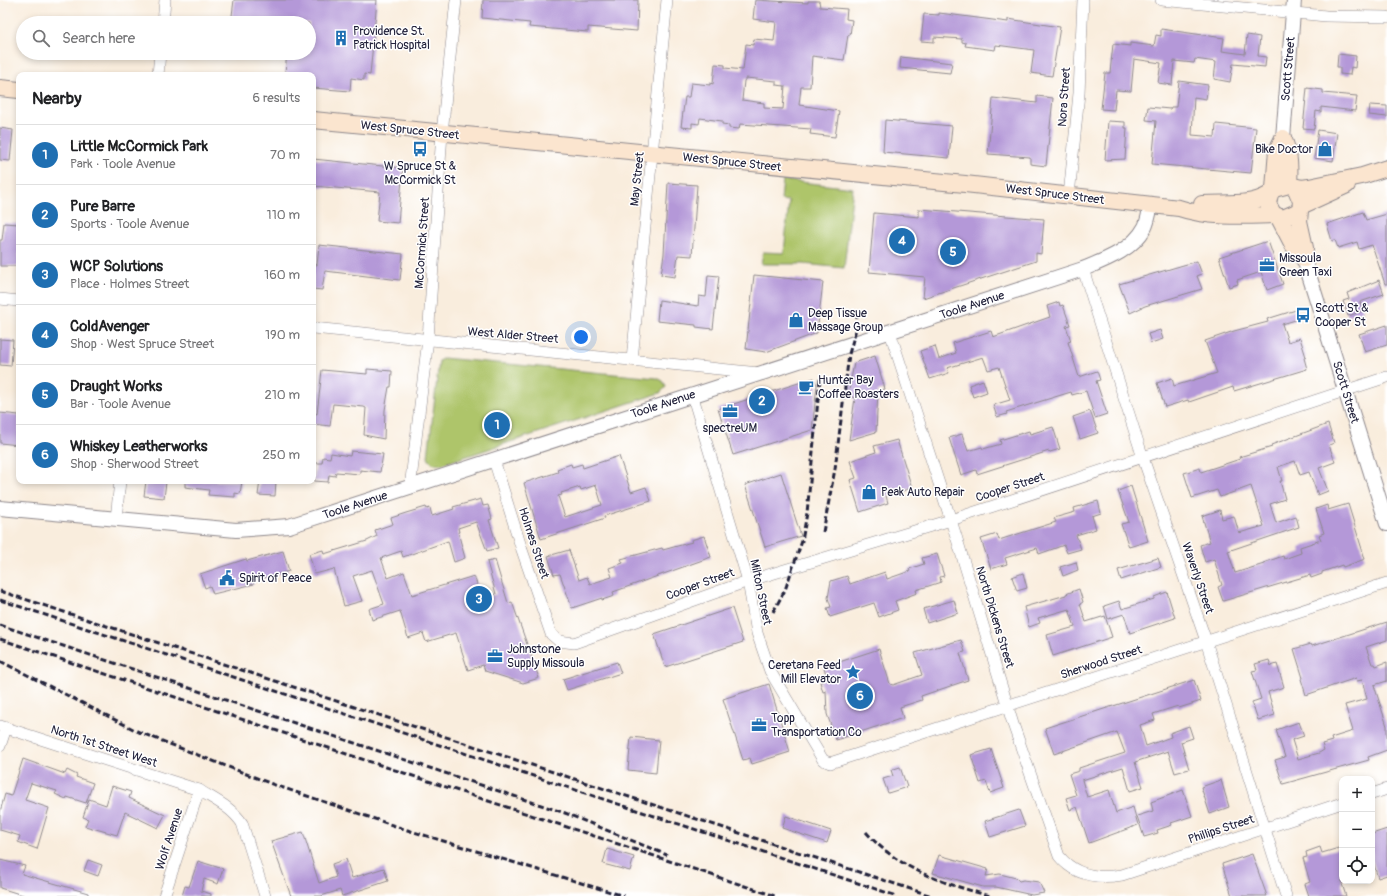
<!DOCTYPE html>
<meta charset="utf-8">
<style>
body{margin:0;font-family:Pangolin,sans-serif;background:#f2f2f2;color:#202124}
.controls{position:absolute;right:12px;bottom:12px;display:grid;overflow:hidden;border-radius:8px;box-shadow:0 2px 6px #0003}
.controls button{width:36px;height:36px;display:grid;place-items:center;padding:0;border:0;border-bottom:1px solid #e0e0e0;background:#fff;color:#202124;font:20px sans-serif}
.you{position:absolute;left:581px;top:337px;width:14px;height:14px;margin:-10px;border:3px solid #fff;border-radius:50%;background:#1a73e8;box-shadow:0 0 0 6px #1a73e833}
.badge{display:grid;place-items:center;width:26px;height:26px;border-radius:50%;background:#1f6fb2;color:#fff;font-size:13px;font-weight:700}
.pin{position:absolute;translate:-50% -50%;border:2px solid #fff;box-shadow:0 1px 4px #0006}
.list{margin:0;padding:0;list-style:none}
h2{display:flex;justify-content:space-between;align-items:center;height:52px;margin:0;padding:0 16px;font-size:17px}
h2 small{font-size:13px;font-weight:400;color:#757577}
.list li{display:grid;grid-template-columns:26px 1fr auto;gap:12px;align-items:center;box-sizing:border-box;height:60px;padding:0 16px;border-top:1px solid #e0e0e0}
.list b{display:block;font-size:15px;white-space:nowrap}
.list p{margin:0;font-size:13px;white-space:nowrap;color:#757577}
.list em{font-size:13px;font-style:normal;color:#757577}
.icon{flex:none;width:22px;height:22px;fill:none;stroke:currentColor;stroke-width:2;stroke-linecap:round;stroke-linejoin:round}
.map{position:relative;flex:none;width:1387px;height:896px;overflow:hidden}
.search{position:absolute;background:#fff;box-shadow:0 2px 6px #0003;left:16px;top:16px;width:300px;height:44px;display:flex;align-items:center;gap:10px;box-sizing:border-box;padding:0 14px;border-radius:22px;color:#757577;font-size:15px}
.panel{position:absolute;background:#fff;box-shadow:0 2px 6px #0003;left:16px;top:72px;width:300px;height:412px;border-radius:8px}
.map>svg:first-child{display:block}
.green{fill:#aec56a;stroke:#687452}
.building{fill:#b498d8;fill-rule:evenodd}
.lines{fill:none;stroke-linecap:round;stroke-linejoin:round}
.minor-casing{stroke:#8e888c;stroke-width:12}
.tertiary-casing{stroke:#8e888c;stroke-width:16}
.secondary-casing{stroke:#8e888c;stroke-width:18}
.minor{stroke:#fff;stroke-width:11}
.tertiary{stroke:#fff;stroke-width:14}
.secondary{stroke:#fbe5cf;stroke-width:16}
.rail{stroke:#22223b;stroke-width:3;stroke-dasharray:6 3;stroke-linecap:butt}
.labels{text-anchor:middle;stroke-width:3;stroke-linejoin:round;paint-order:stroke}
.poi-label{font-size:12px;fill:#22223b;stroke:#fff;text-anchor:start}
.street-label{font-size:12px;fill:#22223b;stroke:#fff}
</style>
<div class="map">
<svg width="1387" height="896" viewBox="0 0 1387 896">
<rect width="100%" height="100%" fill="#fff"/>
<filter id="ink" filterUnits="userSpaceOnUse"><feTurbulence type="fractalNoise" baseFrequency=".025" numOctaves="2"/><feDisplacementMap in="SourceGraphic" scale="8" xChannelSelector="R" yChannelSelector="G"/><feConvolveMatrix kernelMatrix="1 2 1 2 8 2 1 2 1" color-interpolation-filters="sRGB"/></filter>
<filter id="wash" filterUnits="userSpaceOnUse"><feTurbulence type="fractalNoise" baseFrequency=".012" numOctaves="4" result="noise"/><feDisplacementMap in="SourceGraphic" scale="16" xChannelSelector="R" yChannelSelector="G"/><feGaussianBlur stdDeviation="0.9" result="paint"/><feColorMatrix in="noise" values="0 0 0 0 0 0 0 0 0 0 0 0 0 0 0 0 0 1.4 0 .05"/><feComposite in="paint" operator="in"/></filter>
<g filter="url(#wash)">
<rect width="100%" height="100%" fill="#f9eddd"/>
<g class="green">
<path d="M783 180 853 188 844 268 803 264H761L763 252 784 253 789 201 781 200Z"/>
<path d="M443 358 657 378 663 381 666 387 660 393 443 464C436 465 430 464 428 457L439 361Z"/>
</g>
<g id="blocks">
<g class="building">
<path d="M234 0H377L370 75 364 74V80L351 78 350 91 313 88V75H287V72H285L287 53H309V23H231Z"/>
<path d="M483 0H638L637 31 588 27V32L529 27 530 23 482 18Z"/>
<path d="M755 0 808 3V1H819L820 7 847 9 846 19 852 20 850 35H848L844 60 812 56 810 87H801L799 105 839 111 835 137 810 134 811 129 740 124 739 129 729 128V125L722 124V121L700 118 699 124 692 123V128L681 127 685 97H689L691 83 710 85V83L713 84 715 64 725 65V68L743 70 746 44 753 45 754 39 774 41 776 22 753 19ZM746 78 776 81V85L785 86 783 109 764 108V103L742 100 744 81Z"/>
<path d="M939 13 1008 22V19L1060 27 1052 76 1031 73 1034 50 996 45 995 50 965 46 966 43 962 42V39L934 37V42L921 41 924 14 939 15Z"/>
<path d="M1161 29 1224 38 1222 51 1245 54 1247 35 1260 37 1258 56 1266 57 1265 67 1233 64 1230 82 1214 79 1216 62 1195 59 1194 63 1174 61 1172 85 1158 83 1161 63 1134 59 1131 91 1116 90 1114 110 1101 109 1105 73H1110L1113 44 1130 46V43L1154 46 1156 35 1161 36Z"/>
<path d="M1338 54 1356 56 1355 68 1351 67 1350 75 1340 74V67H1337Z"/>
<path d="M901 57 952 63 950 73 900 68Z"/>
<path d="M1179 81 1208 85 1206 99 1194 97 1192 135 1215 137 1216 124 1256 128 1251 173 1152 164 1156 121 1146 120 1148 107 1170 109 1171 107H1176Z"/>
<path d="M1307 88 1323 90V93L1357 96 1355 111 1321 107V112L1316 111 1314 129 1303 128Z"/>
<path d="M1037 96 1053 98 1046 166 1030 164V157L988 154 993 98 1037 103Z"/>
<path d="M1370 105 1387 106V117L1369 115Z"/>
<path d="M885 120 952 126 949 158 883 152Z"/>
<path d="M1108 121 1125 122V128H1127L1125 159 1105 160Z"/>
<path d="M0 128 13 130 10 161 0 160Z"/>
<path d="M1318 130 1337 133 1333 161 1314 158Z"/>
<path d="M313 159 403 168 398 223 377 221 380 192 313 186Z"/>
<path d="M668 183 697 185 692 256 678 255 675 277 661 275 664 254Z"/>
<path d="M919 209 1044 219 1041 254 1036 253V261L923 298 925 277 869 272 874 213 919 217Z"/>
<path d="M1363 212 1366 220 1387 214V284H1385L1372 245 1359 249 1357 242 1338 248 1335 240 1332 241 1327 224Z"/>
<path d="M4 223 19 224V266H0V240H2Z"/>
<path d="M1268 241 1283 284 1267 290 1261 272 1237 280 1238 284 1229 287 1219 257Z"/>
<path d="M319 245 403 254 400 280 325 271 322 290 313 289V264L317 265Z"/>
<path d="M1197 261 1202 274 1197 276 1202 289 1145 306 1130 313 1119 284Z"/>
<path d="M708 275 719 276 713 329 696 327V325L657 321 659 300 698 306 699 296 706 297Z"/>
<path d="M754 275 823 282 817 333 766 352 746 349Z"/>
<path d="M1379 280 1384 294 1360 302 1363 311 1348 316 1343 301 1349 299 1347 293Z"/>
<path d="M1059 302 1060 306 1063 305 1070 325 1066 326 1071 341 1068 342 1079 377 1097 371 1100 380 1096 381 1107 414 1095 418 1086 391 1072 395 1071 392 1006 412 1007 414 997 417 993 405 1010 400 999 367 988 370 983 357 947 368 949 373 930 379 920 351 935 346 939 359 956 353 953 343 991 331 993 337 1050 317 1047 306Z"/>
<path d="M1296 310 1299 319 1282 324 1288 342 1300 338 1306 357 1304 358 1307 369 1234 391 1233 387 1189 402 1188 400 1165 407 1157 383 1172 378 1174 386 1217 373 1205 341 1234 331 1268 322 1267 319Z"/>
<path d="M1387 325V345L1365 352 1359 334Z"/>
<path d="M1160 330 1163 339 1151 343 1148 334Z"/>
<path d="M0 339 13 340 11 366 0 365Z"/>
<path d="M875 356 885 389 878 391 876 432 849 440 855 398 848 396 854 363Z"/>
<path d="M367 369 392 371 391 387H389L385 410 384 439 364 435 366 408 364 407 333 404 330 426 313 424V413L317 414 322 370 367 374Z"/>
<path d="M814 378 817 385 812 430 733 455 718 409Z"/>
<path d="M983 380 987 392 973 397 969 385Z"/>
<path d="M1090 411 1098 433 1080 439 1073 417Z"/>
<path d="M0 413 19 415V445L0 443Z"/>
<path d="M1328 424 1334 443 1329 445 1335 462 1319 468 1328 491 1318 495 1309 472 1300 475 1295 461 1278 467 1282 481H1280L1285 499 1270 504 1276 523 1296 516 1299 527 1228 551 1235 573 1264 564 1263 563 1283 556 1284 559 1301 553 1300 547 1321 540 1319 535 1324 533 1316 509 1327 505 1328 510 1348 504 1365 559 1343 567 1342 565 1322 572V574L1311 578 1310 575 1223 601 1218 587 1222 585 1214 559 1205 562 1200 545 1210 542 1202 516 1220 510 1222 519 1234 516 1239 533 1264 526 1251 486 1220 497 1217 490 1192 498 1184 473 1200 468 1201 472 1240 459 1239 457 1272 447 1271 445Z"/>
<path d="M1053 427 1060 449 1050 452 1049 451 977 474 976 470 961 475 949 438 962 434 968 451 982 447 983 449 1001 444 1000 440 1029 431 1030 434Z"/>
<path d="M897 440 912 488 886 496 888 503 860 512 850 480 856 478 850 461 876 452 874 446Z"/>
<path d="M351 451 383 454 380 472 360 470V474L336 472 335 476 329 475 328 482 314 481 316 463H322L323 457 330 458 331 453 350 456Z"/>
<path d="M619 456 631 492 646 487 651 501 604 516 605 518 541 539 524 483 558 472 557 469 571 464 572 467 582 464 583 468ZM596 485 602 505 565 517 558 496 562 495 561 493 580 487 581 490Z"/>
<path d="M781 473 801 536 765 547 745 485Z"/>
<path d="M146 481 166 482 164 498 144 496Z"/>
<path d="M185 481H242L240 494 235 493V497L208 495 209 490 185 487Z"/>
<path d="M260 481H276L275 496 258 495Z"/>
<path d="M1131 486 1148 541 1129 547 1121 524 1129 522 1118 491Z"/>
<path d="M481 499 483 506 488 505 492 519 489 520 498 548 487 551 476 522 458 528 459 532H458L465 558 454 562 448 541 403 557 401 551 381 558 388 578 404 572 412 595 474 576 482 598 496 594 487 562 495 560 508 603 512 602 539 678 523 683 485 671 483 665 468 670 456 633 426 642 423 633 408 638 400 611 372 620 369 609 384 604 372 570 353 576 362 601 344 606 334 569 315 574 309 554 323 550 324 554 367 541 377 536 375 530 393 524 391 518 406 513 426 507 427 509 430 508 432 516 454 509 453 507Z"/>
<path d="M1098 501 1101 513 1092 516 1096 529 1076 535 1081 549 1067 553 1064 545 1039 554 1037 548 1005 558 1007 564 991 569 981 539 997 534 999 540 1056 522 1054 518 1075 512 1074 508Z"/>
<path d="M704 536 711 557 613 592 614 596 602 600V598L572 608 560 574 554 575 548 556 569 550 579 580 587 577 590 584 612 577 609 568 623 563 621 559 662 548 663 550 692 542 691 540Z"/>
<path d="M283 551 289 571 253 581 254 584 213 594 210 586 205 588 200 574 246 559 247 561Z"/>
<path d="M937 554 944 576 940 577 941 582 916 590 917 593 895 601 898 610 879 617 874 603 830 617 827 608 831 607 828 598 831 581 847 576 850 584 885 572 887 579 910 571 909 569 924 564 922 558Z"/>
<path d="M1158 558 1161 567 1121 580 1118 570Z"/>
<path d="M1076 562 1078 570 1063 576 1060 567Z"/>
<path d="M1023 573 1027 588 1017 591 1012 577Z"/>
<path d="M1079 589 1083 602 1080 604 1086 622 1105 616 1112 637 1053 656 1047 635 1075 627 1069 609 1038 618 1040 623 1029 627 1024 607 1066 595V594Z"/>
<path d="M1167 592 1175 618 1130 633 1124 614 1108 619 1104 606 1119 601 1122 609 1154 599V597Z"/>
<path d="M954 600 958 613 927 623 923 609Z"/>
<path d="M732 608 743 642 665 667 654 634Z"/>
<path d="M1387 622V640L1366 647 1372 664H1375L1376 666 1387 662V681L1374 685 1387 726V750L1368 757 1369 760 1283 784 1275 760 1285 757 1276 730 1299 722 1304 736 1292 740 1298 759 1319 753 1324 750 1322 744 1332 741 1331 738 1353 731 1345 705 1367 699 1362 680 1357 681 1356 678 1306 695 1301 679 1303 678 1294 649 1311 644 1312 646Z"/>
<path d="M961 640 965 652 960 653 968 680 921 696 922 700 900 707 903 718 836 740 827 714 826 691 823 692 820 682 827 679 824 667 879 649 890 684 893 685 922 675 915 653Z"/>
<path d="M1269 660 1271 666 1277 664 1284 687 1268 692 1275 715 1258 720 1252 702 1261 699 1252 671 1257 670 1255 664Z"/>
<path d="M617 662 621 673 567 690 563 679Z"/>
<path d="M1194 680 1201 701 1179 708 1178 706 1153 714 1155 720 1140 725 1146 746 1171 737 1170 733 1189 726 1193 738 1181 742 1189 769 1175 773 1168 751 1135 762 1143 787 1130 791 1123 767 1082 780 1087 797 1109 790 1116 813 1133 807 1138 825 1089 843 1077 807 1070 810 1066 798 1076 795 1069 774 1079 771V768L1125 753 1117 732 1054 754 1045 728Z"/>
<path d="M769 684 790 752 752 764 750 758 743 760 723 699Z"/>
<path d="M631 737 659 740 656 773 628 770Z"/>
<path d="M991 749 1004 788 990 793 986 781 980 783 971 755Z"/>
<path d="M23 759 65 774 67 770 77 775 76 777 93 783 86 803 67 797 66 799 55 794 57 791 31 783 25 800 49 808 37 849 18 842 20 836 0 830V812L5 794 11 796Z"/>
<path d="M900 767 907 787 888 793 883 779 893 776 891 770Z"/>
<path d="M1221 780 1229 807 1210 814 1201 787Z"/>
<path d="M112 786 131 792 129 798 165 815 158 828 125 812 117 835 85 826 88 819 83 817 89 799 106 805Z"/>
<path d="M1183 790 1192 816 1171 823 1172 825 1157 830 1158 833 1144 837 1137 816 1153 811 1151 802Z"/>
<path d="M1019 810 1025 826 990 837 985 821Z"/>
<path d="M786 816 831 831 827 843 782 828Z"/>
<path d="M1387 829V875L1378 878 1372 859V834Z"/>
<path d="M303 832 319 883 336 877 332 864 346 859 352 878 384 868 388 881 342 896 340 890 321 896H291L271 841Z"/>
<path d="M1320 847 1322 853 1342 847V884L1346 896H1309L1305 884 1310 882 1303 858 1307 857 1306 852Z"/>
<path d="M607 849 634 857 630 871 603 864Z"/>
<path d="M1252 854 1267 896H1232L1222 864Z"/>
<path d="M939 855 988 869 986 876 1000 874 1016 878 1019 881 1023 880 1039 882 1044 893 1032 895 996 887H983L933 873Z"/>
<path d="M0 860 25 866 22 874 88 893V896H26L0 888Z"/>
<path d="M88 860 102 865 98 876 84 871Z"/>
<path d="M198 861 223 869 218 884 204 879 201 891 211 894V896H182L185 886 189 887Z"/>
</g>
</g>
</g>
<g filter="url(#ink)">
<use href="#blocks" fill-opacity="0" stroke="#8e888c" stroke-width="1"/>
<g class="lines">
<g class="minor-casing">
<g id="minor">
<path d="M1161 0 1326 16 1387 17"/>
<path d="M163 23 165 0"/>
<path d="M158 75 160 53"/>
<path d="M1069 196 1079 93 1083 0"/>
<path d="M1083 269 1143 458 1206 641 1286 896"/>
<path d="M0 299 19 301"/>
<path d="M313 328 759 373"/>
<path d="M890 332 956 536 1013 724 1059 856C1075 876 1098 879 1122 875L1342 803"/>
<path d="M632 360 667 0"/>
<path d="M692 394 748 581 757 633 770 671 823 760 830 763 1387 583"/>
<path d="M494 460 522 550 551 634 559 641 574 643 748 581 951 520 1387 377"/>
<path d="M410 488 428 339 442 133 456 0"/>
<path d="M116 519 120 481"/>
<path d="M0 726 199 790C215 800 231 807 242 823L265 896"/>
<path d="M0 746 6 728"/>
<path d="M1372 794 1387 789"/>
<path d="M164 896 199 790"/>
</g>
</g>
<g class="tertiary-casing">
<g id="tertiary">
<path d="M1283 138 1294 0"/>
<path d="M1304 259 1387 524"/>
<path d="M0 508 236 530 289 526 1083 269C1105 260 1133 250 1145 227 1148 221 1149 212 1151 206"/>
</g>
</g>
<g class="secondary-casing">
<g id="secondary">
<path d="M0 88 19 90"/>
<path d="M313 120 965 184 1179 208C1208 218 1244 216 1274 215"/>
<path d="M1283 138C1290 153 1290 168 1289 185"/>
<path d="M1295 187 1301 201 1299 221 1305 248 1304 259"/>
<path d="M1274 189 1277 150 1283 138"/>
<path d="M1202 204C1226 202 1249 207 1270 194"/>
<path d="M1301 206 1347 185"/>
<path d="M1299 211 1283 218 1274 215 1268 204 1270 194 1274 189 1289 185 1302 188 1309 187 1362 176 1387 168"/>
<path d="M1278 216 1293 245 1304 259"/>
</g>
</g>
<use href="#minor" class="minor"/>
<use href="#tertiary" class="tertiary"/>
<use href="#secondary" class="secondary"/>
<g class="rail">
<path d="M823 532 835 469 849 354 856 329 857 317"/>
<path d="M0 591 932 896"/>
<path d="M0 600 897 896"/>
<path d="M773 612 785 590 802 541 807 513 820 379"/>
<path d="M0 625 565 813 667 855"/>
<path d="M0 639 775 896"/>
<path d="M0 661 139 732 272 784 404 829 624 896"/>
<path d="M866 832C899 870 943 883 990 896"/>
</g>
</g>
</g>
<defs>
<g id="building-bare" transform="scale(1.2)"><path d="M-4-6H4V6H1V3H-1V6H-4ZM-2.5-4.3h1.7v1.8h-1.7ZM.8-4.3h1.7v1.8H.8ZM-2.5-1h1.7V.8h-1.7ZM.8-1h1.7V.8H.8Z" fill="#1f6fb2" stroke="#fff" stroke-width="2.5" paint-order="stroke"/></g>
<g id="bus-bare" transform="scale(1.2)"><path d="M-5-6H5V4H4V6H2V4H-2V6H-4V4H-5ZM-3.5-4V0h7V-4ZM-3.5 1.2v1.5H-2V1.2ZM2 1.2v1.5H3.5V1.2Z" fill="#1f6fb2" stroke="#fff" stroke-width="2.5" paint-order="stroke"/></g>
<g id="shop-bare" transform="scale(1.2)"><path d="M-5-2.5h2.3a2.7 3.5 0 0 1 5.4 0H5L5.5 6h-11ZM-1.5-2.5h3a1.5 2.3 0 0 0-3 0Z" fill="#1f6fb2" stroke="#fff" stroke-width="2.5" paint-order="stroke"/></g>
<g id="office-bare" transform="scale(1.2)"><path d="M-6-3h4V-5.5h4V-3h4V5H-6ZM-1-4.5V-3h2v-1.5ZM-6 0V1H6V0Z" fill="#1f6fb2" stroke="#fff" stroke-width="2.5" paint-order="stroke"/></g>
<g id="cafe-bare" transform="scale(1.2)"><path d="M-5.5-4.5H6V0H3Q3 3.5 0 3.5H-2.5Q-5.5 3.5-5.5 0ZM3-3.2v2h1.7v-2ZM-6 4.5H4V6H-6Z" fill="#1f6fb2" stroke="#fff" stroke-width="2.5" paint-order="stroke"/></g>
<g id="civic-bare" transform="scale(1.2)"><path d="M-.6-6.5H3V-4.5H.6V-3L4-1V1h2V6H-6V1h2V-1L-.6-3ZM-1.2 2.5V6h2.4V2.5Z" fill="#1f6fb2" stroke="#fff" stroke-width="2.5" paint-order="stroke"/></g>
<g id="sight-bare" transform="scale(1.2)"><path d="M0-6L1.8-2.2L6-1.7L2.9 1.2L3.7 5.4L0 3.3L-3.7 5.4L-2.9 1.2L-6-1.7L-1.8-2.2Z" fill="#1f6fb2" stroke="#fff" stroke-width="2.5" paint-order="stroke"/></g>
</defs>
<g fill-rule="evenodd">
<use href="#building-bare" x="341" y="38"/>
<use href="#bus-bare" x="420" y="149"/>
<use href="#shop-bare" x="1325" y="149"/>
<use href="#office-bare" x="1267" y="265"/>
<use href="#bus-bare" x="1303" y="315"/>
<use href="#shop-bare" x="796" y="320"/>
<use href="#cafe-bare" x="806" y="387"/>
<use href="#office-bare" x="730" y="411"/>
<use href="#shop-bare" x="869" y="492"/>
<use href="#civic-bare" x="227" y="578"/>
<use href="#office-bare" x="495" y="656"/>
<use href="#sight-bare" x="853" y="672"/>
<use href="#office-bare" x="759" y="725"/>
</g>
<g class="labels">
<g class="poi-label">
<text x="353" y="35">Providence St.<tspan x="353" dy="14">Patrick Hospital</tspan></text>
<text x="1313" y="153" text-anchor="end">Bike Doctor</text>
<text x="420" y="170" text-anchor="middle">W Spruce St &amp;<tspan x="420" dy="14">McCormick St</tspan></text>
<text x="1279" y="262">Missoula<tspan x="1279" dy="14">Green Taxi</tspan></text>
<text x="1315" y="312">Scott St &amp;<tspan x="1315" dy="14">Cooper St</tspan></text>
<text x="808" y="317">Deep Tissue<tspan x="808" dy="14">Massage Group</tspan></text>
<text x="818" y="384">Hunter Bay<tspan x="818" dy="14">Coffee Roasters</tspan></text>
<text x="730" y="432" text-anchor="middle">spectreUM</text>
<text x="881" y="496">Peak Auto Repair</text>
<text x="239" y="582">Spirit of Peace</text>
<text x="507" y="653">Johnstone<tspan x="507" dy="14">Supply Missoula</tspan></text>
<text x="841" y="669" text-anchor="end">Ceretana Feed<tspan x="841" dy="14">Mill Elevator</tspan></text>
<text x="771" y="722">Topp<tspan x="771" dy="14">Transportation Co</tspan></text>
</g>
<g class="street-label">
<text transform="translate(1288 69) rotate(-85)" y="4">Scott Street</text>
<text transform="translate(1064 97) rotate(-86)" y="4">Nora Street</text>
<text transform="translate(410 130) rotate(6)" y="4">West Spruce Street</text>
<text transform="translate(732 162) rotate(6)" y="4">West Spruce Street</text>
<text transform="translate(637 179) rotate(-84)" y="4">May Street</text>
<text transform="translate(1055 194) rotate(7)" y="4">West Spruce Street</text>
<text transform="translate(422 243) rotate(-86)" y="4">McCormick Street</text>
<text transform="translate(972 305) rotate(-18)" y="4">Toole Avenue</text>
<text transform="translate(513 335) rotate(5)" y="4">West Alder Street</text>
<text transform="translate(1346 392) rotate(73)" y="4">Scott Street</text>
<text transform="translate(663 404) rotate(-18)" y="4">Toole Avenue</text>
<text transform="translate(1010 487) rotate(-18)" y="4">Cooper Street</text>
<text transform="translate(355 505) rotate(-18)" y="4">Toole Avenue</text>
<text transform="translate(534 543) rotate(72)" y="4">Holmes Street</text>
<text transform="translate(1198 578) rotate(71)" y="4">Waverly Street</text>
<text transform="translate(700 584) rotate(-20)" y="4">Cooper Street</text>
<text transform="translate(761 592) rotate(78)" y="4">Milton Street</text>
<text transform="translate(995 617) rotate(73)" y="4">North Dickens Street</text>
<text transform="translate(1101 662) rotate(-18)" y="4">Sherwood Street</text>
<text transform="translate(104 746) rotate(18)" y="4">North 1st Street West</text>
<text transform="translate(1221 829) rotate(-18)" y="4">Phillips Street</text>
<text transform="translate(169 839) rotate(-72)" y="4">Wolf Avenue</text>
</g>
</g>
</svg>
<div class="controls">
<button>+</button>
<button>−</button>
<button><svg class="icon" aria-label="locate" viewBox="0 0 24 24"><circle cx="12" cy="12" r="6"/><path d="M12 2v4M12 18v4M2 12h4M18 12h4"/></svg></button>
</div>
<div class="you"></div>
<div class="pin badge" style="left:497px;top:425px">1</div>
<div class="pin badge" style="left:762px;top:401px">2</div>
<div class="pin badge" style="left:479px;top:599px">3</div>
<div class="pin badge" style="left:902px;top:241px">4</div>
<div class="pin badge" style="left:953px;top:252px">5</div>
<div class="pin badge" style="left:860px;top:696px">6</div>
<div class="search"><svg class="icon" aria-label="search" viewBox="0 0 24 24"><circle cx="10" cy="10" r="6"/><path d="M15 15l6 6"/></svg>Search here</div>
<section class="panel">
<h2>Nearby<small>6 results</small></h2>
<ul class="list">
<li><span class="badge">1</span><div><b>Little McCormick Park</b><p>Park · Toole Avenue</p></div><em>70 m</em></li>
<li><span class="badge">2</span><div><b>Pure Barre</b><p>Sports · Toole Avenue</p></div><em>110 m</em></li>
<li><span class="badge">3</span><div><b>WCP Solutions</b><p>Place · Holmes Street</p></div><em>160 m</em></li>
<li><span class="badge">4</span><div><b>ColdAvenger</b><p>Shop · West Spruce Street</p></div><em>190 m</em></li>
<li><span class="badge">5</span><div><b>Draught Works</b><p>Bar · Toole Avenue</p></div><em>210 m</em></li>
<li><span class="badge">6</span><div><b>Whiskey Leatherworks</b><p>Shop · Sherwood Street</p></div><em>250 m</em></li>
</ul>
</section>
</div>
